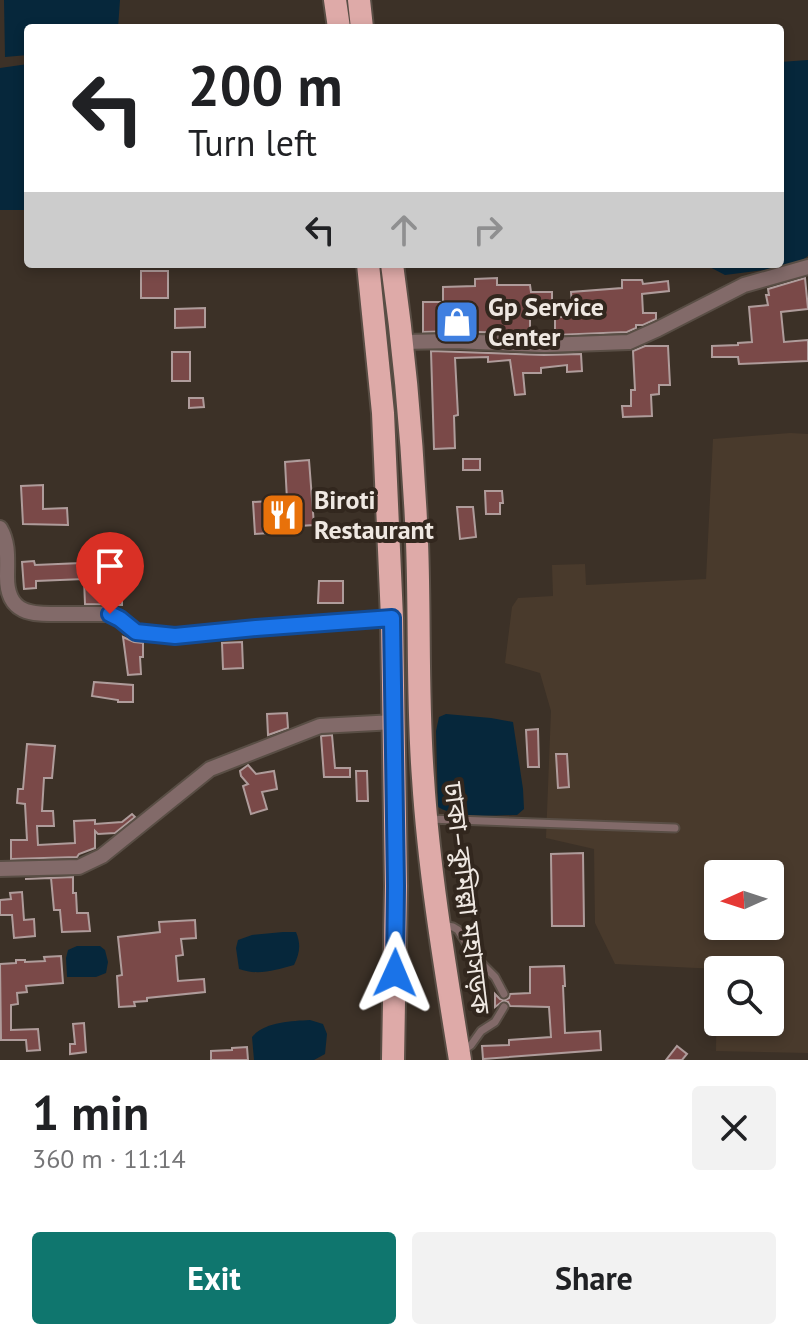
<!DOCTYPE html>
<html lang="en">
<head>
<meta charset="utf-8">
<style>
	:root { --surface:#fff; --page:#f2f2f2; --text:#202124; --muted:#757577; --accent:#0f766e }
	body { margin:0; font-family:"PT Sans","Noto Sans Bengali",sans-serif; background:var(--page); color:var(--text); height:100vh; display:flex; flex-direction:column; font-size:30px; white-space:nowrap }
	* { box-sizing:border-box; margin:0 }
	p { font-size:26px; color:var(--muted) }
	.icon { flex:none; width:44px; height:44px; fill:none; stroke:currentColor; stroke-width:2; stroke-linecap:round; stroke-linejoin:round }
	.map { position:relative; height:1060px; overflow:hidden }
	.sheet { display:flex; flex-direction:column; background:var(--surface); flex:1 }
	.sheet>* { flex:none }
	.guide { position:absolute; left:24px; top:24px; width:760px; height:244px; border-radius:8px; box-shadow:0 4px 12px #0003; background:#fff; color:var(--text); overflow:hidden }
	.needle { width:52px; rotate:267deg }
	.fabs { position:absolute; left:704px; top:860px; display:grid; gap:16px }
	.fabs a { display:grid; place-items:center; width:80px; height:80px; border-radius:8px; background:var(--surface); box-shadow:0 4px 12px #0003; font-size:40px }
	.pin { position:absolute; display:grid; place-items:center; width:68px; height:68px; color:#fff; margin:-82px -34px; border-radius:50% 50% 50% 0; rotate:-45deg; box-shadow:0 0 8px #0007 }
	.pin .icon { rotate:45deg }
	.me { position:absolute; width:88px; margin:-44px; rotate:1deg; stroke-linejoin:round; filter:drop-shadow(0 0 6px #0008) }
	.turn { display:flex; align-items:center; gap:28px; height:168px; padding:0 32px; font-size:36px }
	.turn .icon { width:104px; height:104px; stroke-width:2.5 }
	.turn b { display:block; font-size:56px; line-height:68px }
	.lanes { display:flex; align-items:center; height:76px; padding:0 32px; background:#0003; justify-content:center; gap:40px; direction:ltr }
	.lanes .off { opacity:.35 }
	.round { display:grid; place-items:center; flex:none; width:84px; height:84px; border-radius:8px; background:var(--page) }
	.overview { display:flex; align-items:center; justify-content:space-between; height:136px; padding:0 32px }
	h1 { font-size:48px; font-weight:800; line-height:60px }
	.action { display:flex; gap:16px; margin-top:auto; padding:16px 32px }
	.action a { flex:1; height:92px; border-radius:8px; background:var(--accent); color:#fff; font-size:32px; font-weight:800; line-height:92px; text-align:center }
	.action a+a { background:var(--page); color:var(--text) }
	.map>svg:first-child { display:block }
	.built { fill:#493a2c; fill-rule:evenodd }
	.water { fill:#06273b }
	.building { fill:#7a4948; stroke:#af9c9b; stroke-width:2 }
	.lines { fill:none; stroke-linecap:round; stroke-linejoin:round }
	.service-casing { stroke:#594e45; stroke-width:11 }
	.minor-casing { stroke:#594e45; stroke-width:18 }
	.trunk-casing { stroke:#594e45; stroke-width:26 }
	.service { stroke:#826a69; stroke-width:7 }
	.minor { stroke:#826a69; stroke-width:14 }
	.trunk { stroke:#deaaa8; stroke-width:22 }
	.route-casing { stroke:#114b97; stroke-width:20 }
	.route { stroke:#1a73e8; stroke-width:14 }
	.labels { text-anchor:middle; stroke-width:8; stroke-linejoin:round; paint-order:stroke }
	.poi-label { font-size:26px; font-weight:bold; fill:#efe8e2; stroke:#32271e; text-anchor:start }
	.street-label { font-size:26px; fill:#efe8e2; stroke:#32271e }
</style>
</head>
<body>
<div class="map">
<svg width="808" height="1060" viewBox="0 0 808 1060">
	<rect width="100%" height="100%" fill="#3c3127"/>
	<!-- built -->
	<path class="built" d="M790 433 808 434V1053L716 1051 717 969 615 964 595 923 594 849 546 838 551 711 540 673 505 663 512 607 518 598 553 596 552 565 585 564 586 585 706 579 713 439ZM718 874H770V926H718ZM718 970H770V1022H718Z"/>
	<!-- water -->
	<g class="water">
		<polygon points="4,0 120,0 118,28 28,28 28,55 5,57"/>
		<polygon points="808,60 808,256 794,266 725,275 704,264 780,264 780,62"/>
		<polygon points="28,64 28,210 0,210 0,68"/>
		<path d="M446 714 491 718 513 722 523 789 524 809 517 815C493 815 460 820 438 807L436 731 439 717Z"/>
		<path d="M283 932H296C301 944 300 953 294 965 276 970 258 976 239 969L236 948 238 940 252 935Z"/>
		<polygon points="77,946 100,946 105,950 108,962 106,973 96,977 67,977 66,958 68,950"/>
		<path d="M310 1020 323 1024 327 1034 325 1054 314 1060H254L252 1037C264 1022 291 1021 310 1020Z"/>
	</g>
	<!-- building -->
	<g class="building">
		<rect x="141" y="271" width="27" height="27"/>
		<polygon points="497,278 497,285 530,285 531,292 552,292 552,314 530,315 530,334 455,331 423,332 423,302 443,302 443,287 475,286 475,279"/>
		<polygon points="805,278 808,309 781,312 784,342 808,340 808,361 739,364 738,357 712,357 712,346 738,345 738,343 752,342 749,307 768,305 766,295 769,295 768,289"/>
		<polygon points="622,280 642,280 643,284 668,281 669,291 642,294 643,313 656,313 656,319 643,325 636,325 636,328 627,332 555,335 555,317 573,317 571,292 622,288"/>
		<polygon points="205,308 205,327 175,328 175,309"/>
		<polygon points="645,346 668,346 670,385 659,385 659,394 651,395 652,416 623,417 622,406 631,406 631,390 635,390 633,351"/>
		<polygon points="431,351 544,355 581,354 582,371 567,372 567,365 541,368 541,373 523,373 525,394 515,395 510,360 488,362 488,357 455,358 458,415 454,416 455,448 434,449"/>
		<rect x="172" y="352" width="18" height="29"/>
		<polygon points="189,398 203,398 204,407 189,408"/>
		<rect x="463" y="459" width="17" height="11"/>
		<polygon points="309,460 314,525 269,528 270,533 255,534 253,502 287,500 285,462"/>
		<polygon points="43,485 43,509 67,508 68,525 23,524 21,486"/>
		<polygon points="485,491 502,491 503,503 500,503 500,514 486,514"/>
		<polygon points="457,507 473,507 476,537 460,539"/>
		<polygon points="93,553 94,561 125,560 126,572 122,573 122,605 85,604 84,579 36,581 36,588 24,589 22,562 34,561 35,565 81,563 80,554"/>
		<polygon points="319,581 343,581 343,603 318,603"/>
		<polygon points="123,637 134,642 143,643 143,657 140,657 141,674 128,675"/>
		<polygon points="242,642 243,668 223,669 222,643"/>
		<polygon points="94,682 133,685 133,702 118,702 118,700 92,696"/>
		<polygon points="287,713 288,728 268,735 267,714"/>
		<polygon points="538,729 539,767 528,767 526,730"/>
		<polygon points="332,735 335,768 350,768 350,777 324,777 321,736"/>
		<polygon points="27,744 55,746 52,778 44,778 42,811 53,811 54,826 37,826 38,845 75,843 74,821 95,820 95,824 122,822 132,814 135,817 115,833 98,834 95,831 95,848 79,854 77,857 11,859 11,840 27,840 25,804 17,803 18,789 23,789"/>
		<polygon points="556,754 567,754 569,787 558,788"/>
		<polygon points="248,765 256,774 274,771 277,789 262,792 267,809 251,814 243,786 248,784 241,776 240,771"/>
		<polygon points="356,771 367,771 368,801 357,801"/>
		<polygon points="583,853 584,926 552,926 551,854"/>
		<polygon points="73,877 73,893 76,893 77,913 88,913 90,931 62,932 60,910 54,910 51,878 25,879"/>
		<polygon points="22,892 24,920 34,919 35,936 14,938 12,915 0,915 0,900 11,899 10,893"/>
		<polygon points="195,920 196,938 181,939 183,955 176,956 178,981 204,979 205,992 147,998 147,1001 134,1002 135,1006 119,1007 117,976 122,975 118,937 160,932 159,922"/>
		<polygon points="61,956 63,983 26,986 27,992 17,993 18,1004 11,1005 11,1030 38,1029 40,1050 27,1051 26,1040 1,1040 0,964 16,963 16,960 25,960 25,962 45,961 44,957"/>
		<polygon points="564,966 565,986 563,986 565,1033 600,1031 601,1050 483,1059 482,1046 509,1045 509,1040 551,1037 549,1007 510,1006 508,1002 503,1001 495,1007 495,994 500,999 505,1000 509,998 510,994 530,993 530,967"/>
		<polygon points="84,1023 86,1052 70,1054 70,1044 75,1044 73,1024"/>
		<polygon points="677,1046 687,1054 682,1060 666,1060"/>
		<polygon points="247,1047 248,1060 211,1060 211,1051 232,1050 232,1048"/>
	</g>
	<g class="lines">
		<!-- service casing -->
		<g class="service-casing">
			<g id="service">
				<polyline points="429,819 675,828"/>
				<polyline points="442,925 453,927 458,930 476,958 495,977 504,994"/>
				<polyline points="462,1051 471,1045 481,1031 495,1022 504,1007"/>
			</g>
		</g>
		<!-- minor casing -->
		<g class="minor-casing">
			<g id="minor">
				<polyline points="401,342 455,341 544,345 629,342 658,329 744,285 808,267"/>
				<path d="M0 528C9 543 7 560 7 577 7 617 35 614 66 614 80 614 95 614 110 614L120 619 136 632 175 636 256 628 392 618"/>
				<polyline points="0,869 79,867 102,856 210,769 320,726 395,722"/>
			</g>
		</g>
		<!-- trunk casing -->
		<g class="trunk-casing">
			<g id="trunk">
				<polyline points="335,0 339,28"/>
				<polyline points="359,0 362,28"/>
				<polyline points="368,264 383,413 392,618 396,886 393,1060"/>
				<path d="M392 264C405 356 413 449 417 542 420 620 417 699 423 778 429 872 445 967 460 1060"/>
			</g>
		</g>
		<!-- service -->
		<use href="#service" class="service"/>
		<!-- minor -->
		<use href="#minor" class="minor"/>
		<!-- trunk -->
		<use href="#trunk" class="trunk"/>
	</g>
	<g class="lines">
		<!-- route casing -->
		<g class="route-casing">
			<polyline id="route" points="110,614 120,619 136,632 175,636 256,628 392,618 396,886 395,973"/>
		</g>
		<!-- route -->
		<use href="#route" class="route"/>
	</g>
	<!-- icons -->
	<defs>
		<g id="shop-square" transform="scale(2.3)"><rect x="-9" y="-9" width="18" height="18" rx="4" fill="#3f7fe0" stroke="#32271e"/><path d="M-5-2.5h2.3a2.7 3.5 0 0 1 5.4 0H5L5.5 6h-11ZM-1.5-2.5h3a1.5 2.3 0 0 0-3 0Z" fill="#fff"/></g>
		<g id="restaurant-square" transform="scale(2.3)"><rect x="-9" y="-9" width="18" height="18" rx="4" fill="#e8710a" stroke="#32271e"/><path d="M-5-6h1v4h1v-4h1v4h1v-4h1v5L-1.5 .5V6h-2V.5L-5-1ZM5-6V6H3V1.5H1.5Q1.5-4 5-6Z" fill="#fff"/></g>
	</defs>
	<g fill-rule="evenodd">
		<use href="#shop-square" x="457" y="322"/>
		<use href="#restaurant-square" x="283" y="515"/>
	</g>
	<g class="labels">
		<!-- poi labels -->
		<g class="poi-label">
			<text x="488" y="316">Gp Service<tspan x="488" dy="30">Center</tspan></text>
			<text x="314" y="509">Biroti<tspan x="314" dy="30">Restaurant</tspan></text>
		</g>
		<!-- street labels -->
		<g class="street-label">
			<text transform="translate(467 898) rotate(83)" y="9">ঢাকা–কুমিল্লা মহাসড়ক</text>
		</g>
	</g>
</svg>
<div class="fabs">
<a><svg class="needle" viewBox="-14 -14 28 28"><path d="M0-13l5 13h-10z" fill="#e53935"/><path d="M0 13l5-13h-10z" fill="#757577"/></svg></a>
<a><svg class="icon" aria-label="search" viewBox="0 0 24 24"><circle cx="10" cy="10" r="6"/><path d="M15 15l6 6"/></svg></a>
</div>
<div class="pin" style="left:110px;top:614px;background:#d93025"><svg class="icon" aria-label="arrive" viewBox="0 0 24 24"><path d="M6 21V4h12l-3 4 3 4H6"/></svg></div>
<svg class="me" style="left:395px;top:973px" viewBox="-20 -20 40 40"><path d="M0-17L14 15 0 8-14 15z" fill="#1a73e8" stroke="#fff" stroke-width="4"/></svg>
<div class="guide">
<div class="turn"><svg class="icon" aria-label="left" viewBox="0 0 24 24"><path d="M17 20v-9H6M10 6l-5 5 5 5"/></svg><div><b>200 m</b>Turn left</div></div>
<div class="lanes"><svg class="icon" aria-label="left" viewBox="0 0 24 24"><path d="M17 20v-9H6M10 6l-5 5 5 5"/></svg><svg class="icon off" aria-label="ahead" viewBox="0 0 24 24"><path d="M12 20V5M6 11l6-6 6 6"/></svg><svg class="icon off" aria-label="right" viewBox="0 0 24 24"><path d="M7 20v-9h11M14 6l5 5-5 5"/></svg></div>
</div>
</div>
<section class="sheet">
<div class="overview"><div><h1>1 min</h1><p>360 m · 11:14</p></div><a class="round"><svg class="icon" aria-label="close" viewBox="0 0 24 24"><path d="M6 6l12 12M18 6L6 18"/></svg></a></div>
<div class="action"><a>Exit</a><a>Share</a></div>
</section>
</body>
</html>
